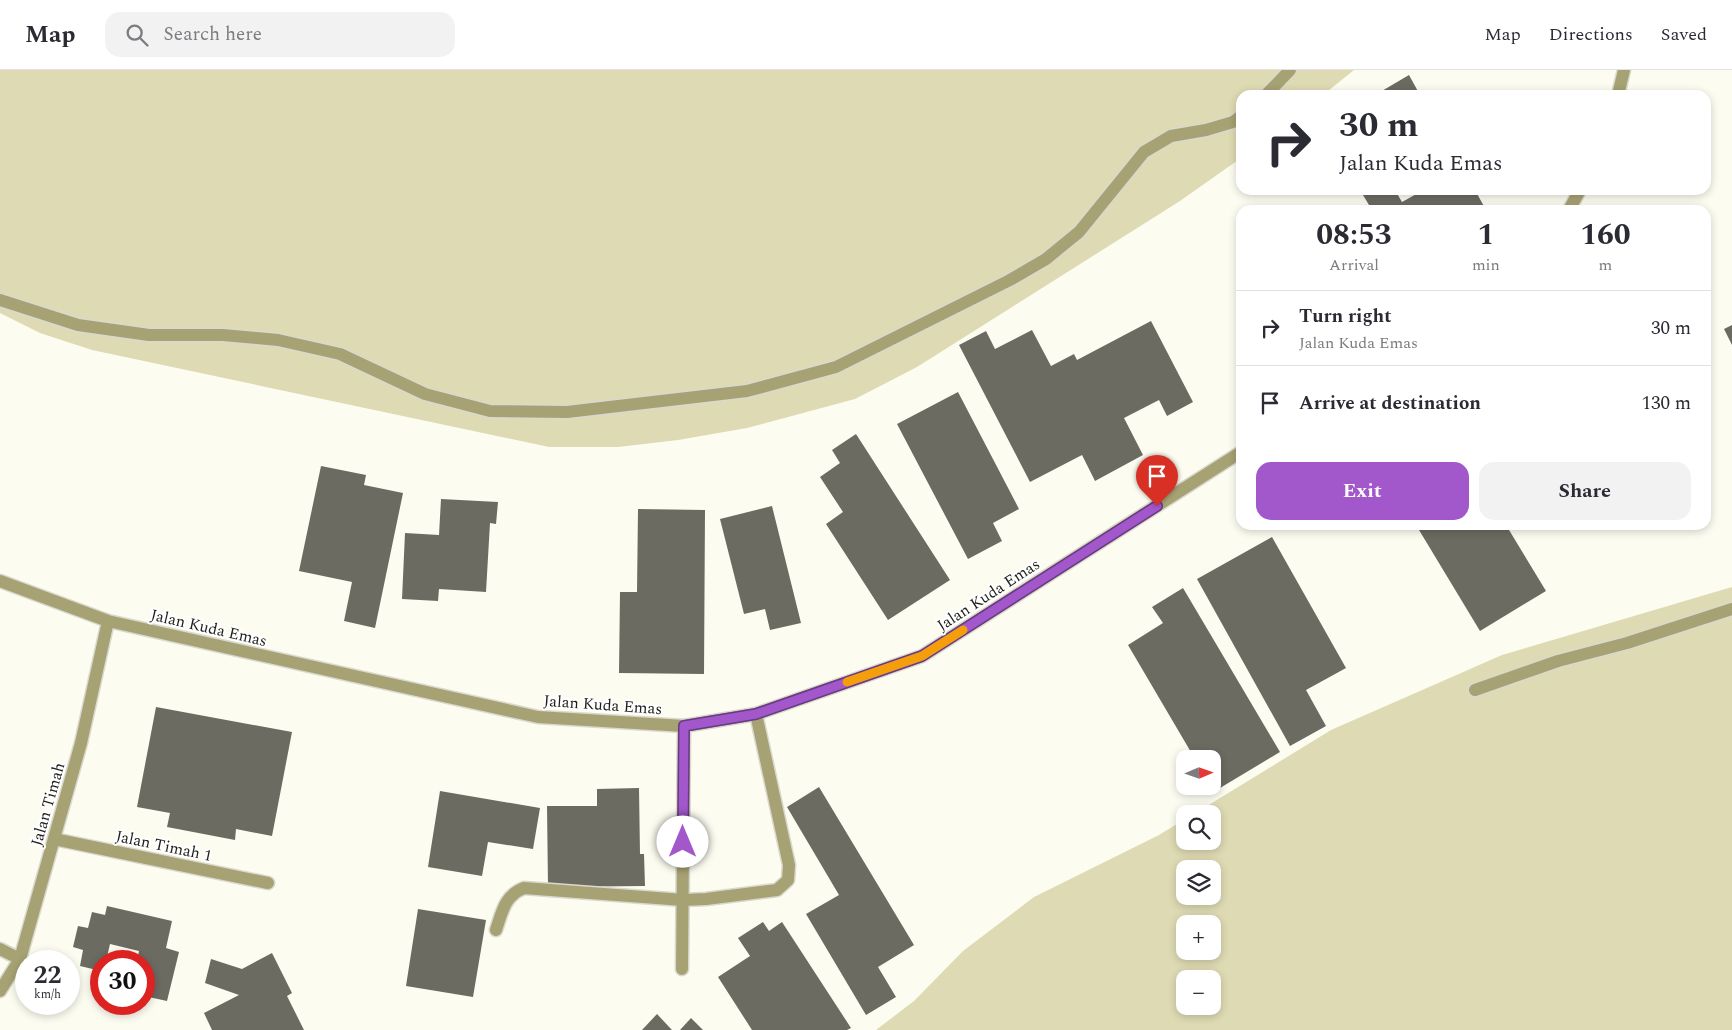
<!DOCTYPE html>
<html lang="en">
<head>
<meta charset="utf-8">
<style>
	:root { --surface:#fff; --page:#f2f2f3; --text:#2b2b33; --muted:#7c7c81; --line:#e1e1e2; --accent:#a257ca }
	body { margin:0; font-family:Spectral,serif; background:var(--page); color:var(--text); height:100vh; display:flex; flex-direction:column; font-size:19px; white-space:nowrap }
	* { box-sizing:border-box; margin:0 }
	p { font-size:16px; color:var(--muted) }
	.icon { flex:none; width:28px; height:28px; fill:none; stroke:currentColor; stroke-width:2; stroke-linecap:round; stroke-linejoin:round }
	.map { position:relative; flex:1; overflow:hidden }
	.panel { position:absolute; left:1236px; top:135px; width:475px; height:325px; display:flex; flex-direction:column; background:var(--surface); border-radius:15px; box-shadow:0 2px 8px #0003 }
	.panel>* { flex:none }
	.top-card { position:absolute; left:1236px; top:20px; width:475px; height:105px; border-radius:15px; box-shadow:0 2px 8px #0003; background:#fff; color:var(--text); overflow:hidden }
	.needle { width:32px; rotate:88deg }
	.buttons { position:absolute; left:1176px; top:680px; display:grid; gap:10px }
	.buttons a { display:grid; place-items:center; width:45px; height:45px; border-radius:10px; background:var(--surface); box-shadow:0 2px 8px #0003; font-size:25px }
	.speed { position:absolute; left:15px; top:880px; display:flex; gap:10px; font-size:25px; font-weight:700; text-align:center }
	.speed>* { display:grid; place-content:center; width:65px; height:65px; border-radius:50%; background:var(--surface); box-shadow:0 2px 8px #0003; line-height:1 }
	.speed small { font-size:12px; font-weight:400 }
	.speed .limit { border:8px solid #d22; background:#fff; color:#111 }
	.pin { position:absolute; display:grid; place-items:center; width:42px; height:42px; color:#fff; margin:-51px -21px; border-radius:50% 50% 50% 0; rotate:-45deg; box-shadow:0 0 5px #0007 }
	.pin .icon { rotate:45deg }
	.me { position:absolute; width:55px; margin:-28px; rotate:0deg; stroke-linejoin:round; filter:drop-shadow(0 0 4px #0008) }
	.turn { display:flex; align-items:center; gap:18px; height:105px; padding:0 20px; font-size:22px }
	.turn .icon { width:65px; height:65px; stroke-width:2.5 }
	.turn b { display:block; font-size:35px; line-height:42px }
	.eta { display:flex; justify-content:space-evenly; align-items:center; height:85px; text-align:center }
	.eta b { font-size:30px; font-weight:700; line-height:35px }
	.button { display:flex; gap:10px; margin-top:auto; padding:10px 20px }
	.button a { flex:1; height:58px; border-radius:15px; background:var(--accent); color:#fff; font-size:20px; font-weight:700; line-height:58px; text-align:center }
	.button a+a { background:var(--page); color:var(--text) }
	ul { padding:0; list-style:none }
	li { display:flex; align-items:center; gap:15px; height:75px; padding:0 20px; border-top:1px solid var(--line) }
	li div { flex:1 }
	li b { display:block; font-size:19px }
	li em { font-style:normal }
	header { display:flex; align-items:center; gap:30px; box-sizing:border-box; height:70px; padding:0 25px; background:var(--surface); border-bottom:1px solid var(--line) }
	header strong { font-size:24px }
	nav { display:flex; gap:28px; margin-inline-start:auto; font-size:18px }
	.search { width:350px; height:45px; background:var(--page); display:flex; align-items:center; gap:12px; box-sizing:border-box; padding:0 18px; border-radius:15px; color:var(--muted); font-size:19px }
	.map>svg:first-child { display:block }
	.green { fill:#dedab3; fill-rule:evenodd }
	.building { fill:#6c6b62 }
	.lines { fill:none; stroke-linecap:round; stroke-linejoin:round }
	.minor-casing { stroke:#d9d9cf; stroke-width:15 }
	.minor { stroke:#a7a273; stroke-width:12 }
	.route-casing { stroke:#693983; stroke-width:12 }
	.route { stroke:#a257ca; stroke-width:9 }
	.slow { stroke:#f59e0b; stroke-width:9 }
	.labels { text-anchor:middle; stroke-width:4; stroke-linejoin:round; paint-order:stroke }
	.street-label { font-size:16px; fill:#1f1f1b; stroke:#fff }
</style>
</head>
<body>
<header>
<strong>Map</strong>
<div class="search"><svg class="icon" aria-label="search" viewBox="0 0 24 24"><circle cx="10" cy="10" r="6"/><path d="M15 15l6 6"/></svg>Search here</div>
<nav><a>Map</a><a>Directions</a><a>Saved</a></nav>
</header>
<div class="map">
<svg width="1732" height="960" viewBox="0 0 1732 960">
	<rect width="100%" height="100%" fill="#fdfcf1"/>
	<!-- green -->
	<g class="green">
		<polygon points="0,0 1354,0 1323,25 1241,25 1241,88 1180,131 917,297 855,329 747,358 678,370 618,377 549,377 92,280 40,263 0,243"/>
		<path d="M1732 517V960H876L914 931 963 881 1034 827 1159 765 1185 749V771H1212V744H1194L1331 660 1502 585ZM1185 799H1212V826H1185ZM1185 854H1212V881H1185ZM1185 909H1212V936H1185Z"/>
	</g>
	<!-- building -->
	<g class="building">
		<polygon points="1409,5 1420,25 1375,25"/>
		<polygon points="1360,120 1395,120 1402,132 1420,122 1419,120 1475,120 1486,140 1372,140"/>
		<polygon points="1151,251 1193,332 1167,346 1159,330 1124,348 1143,385 1095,411 1082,385 1030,412 959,275 986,261 995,279 1032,260 1051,296 1074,284 1077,290"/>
		<polygon points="1732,255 1732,275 1724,259"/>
		<polygon points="958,322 1019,439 993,453 1002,471 968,489 897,354"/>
		<polygon points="856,364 950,510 888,550 826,454 843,442 820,407 840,393 832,380"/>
		<polygon points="321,396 366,405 364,415 403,423 375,558 344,551 352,512 299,501"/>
		<polygon points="441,429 498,432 496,454 490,453 486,522 439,519 438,531 402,529 405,463 439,465"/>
		<polygon points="772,436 801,553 770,560 765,539 744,544 720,449"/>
		<polygon points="638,439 705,440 704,604 619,603 620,522 637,522"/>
		<polygon points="1416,455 1506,455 1546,521 1480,561"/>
		<polygon points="1272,467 1346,598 1306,620 1326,656 1290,676 1197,509"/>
		<polygon points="1183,518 1280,682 1215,721 1211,716 1212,689 1195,689 1128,575 1163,553 1152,537"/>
		<polygon points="156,637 292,662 272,766 236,759 235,770 167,757 170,743 137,737"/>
		<polygon points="819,717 914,875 878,897 896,927 866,945 806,844 839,825 787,737"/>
		<polygon points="639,718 640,784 644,784 645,816 548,817 547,736 597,736 597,719"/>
		<polygon points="440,721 540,738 533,779 488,772 482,806 428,797"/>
		<polygon points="107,836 172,851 166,878 179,882 167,931 144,926 144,891 137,891 139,881 110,874 106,891 101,891 101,901 80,896 83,880 73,877 78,856 88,858 92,842 105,845"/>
		<polygon points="418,839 486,850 473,927 406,916"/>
		<polygon points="763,852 769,861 782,852 851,958 847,960 752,960 718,907 750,886 738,868"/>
		<polygon points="272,883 292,923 287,926 304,960 212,960 204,943 239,925 205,913 211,889 242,899"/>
		<polygon points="657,944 672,960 642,960"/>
		<polygon points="691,948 703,960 680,960"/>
	</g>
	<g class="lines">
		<!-- minor casing -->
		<g class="minor-casing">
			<g id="minor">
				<polyline points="1266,25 1290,0"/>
				<polyline points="1618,25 1624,0"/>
				<polyline points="1569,140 1580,120"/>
				<polyline points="0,230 78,255 149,265 223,265 278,270 340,284 425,324 490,341 567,342 747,321 836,297 1010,210 1046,189 1079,162 1144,82 1171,66 1206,60 1233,52 1241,46"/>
				<polyline points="0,511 108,551 538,647 684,656 756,644 922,586 1241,382"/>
				<polyline points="1475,620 1558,591 1627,573 1732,539"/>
				<polyline points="54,769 268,813"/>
				<path d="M496 860C502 842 505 825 524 818L683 830 706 829 777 820 788 810 789 795 756 644"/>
				<polyline points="0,879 20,889"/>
				<polyline points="682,899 684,656"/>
				<polyline points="0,921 20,889 81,673 108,551"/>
			</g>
		</g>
		<!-- minor -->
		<use href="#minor" class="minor"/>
	</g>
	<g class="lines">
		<!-- route casing -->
		<g class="route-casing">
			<polyline id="route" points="683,772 684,656 756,644 922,586 1157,436"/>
		</g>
		<!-- route -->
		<use href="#route" class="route"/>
		<!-- slow -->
		<polyline class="slow" points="847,612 922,586 963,560"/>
	</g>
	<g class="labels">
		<!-- street labels -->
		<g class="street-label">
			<text transform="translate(988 524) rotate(-33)" y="6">Jalan Kuda Emas</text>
			<text transform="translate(209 557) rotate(13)" y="6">Jalan Kuda Emas</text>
			<text transform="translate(603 634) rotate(4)" y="6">Jalan Kuda Emas</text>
			<text transform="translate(47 734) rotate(-74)" y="6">Jalan Timah</text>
			<text transform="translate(164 775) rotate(12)" y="6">Jalan Timah 1</text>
		</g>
	</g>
</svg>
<div class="buttons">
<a><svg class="needle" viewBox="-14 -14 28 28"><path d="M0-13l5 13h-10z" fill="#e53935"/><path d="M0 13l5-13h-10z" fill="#7c7c81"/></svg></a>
<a><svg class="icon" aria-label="search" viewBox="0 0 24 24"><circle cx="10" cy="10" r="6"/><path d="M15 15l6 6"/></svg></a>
<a><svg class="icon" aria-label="layers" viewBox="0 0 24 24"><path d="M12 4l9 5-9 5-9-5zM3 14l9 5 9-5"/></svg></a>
<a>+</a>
<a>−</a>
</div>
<div class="speed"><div>22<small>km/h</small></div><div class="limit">30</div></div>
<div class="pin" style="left:1157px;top:436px;background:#d93025"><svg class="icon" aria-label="arrive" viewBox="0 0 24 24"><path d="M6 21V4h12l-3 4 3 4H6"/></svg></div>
<svg class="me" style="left:683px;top:772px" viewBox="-20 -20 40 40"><circle r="19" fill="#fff"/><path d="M0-13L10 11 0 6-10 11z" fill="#a257ca"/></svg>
<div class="top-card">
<div class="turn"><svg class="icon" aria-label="right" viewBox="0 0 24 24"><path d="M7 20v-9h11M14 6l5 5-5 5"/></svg><div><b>30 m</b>Jalan Kuda Emas</div></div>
</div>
<section class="panel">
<div class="eta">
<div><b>08:53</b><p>Arrival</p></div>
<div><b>1</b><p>min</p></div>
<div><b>160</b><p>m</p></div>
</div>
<ul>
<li><svg class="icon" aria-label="right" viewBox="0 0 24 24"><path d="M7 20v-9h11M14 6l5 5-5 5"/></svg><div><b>Turn right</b><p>Jalan Kuda Emas</p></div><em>30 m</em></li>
<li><svg class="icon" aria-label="arrive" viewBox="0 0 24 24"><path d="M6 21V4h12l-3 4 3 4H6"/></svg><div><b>Arrive at destination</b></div><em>130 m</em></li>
</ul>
<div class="button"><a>Exit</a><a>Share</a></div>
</section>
</div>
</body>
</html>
